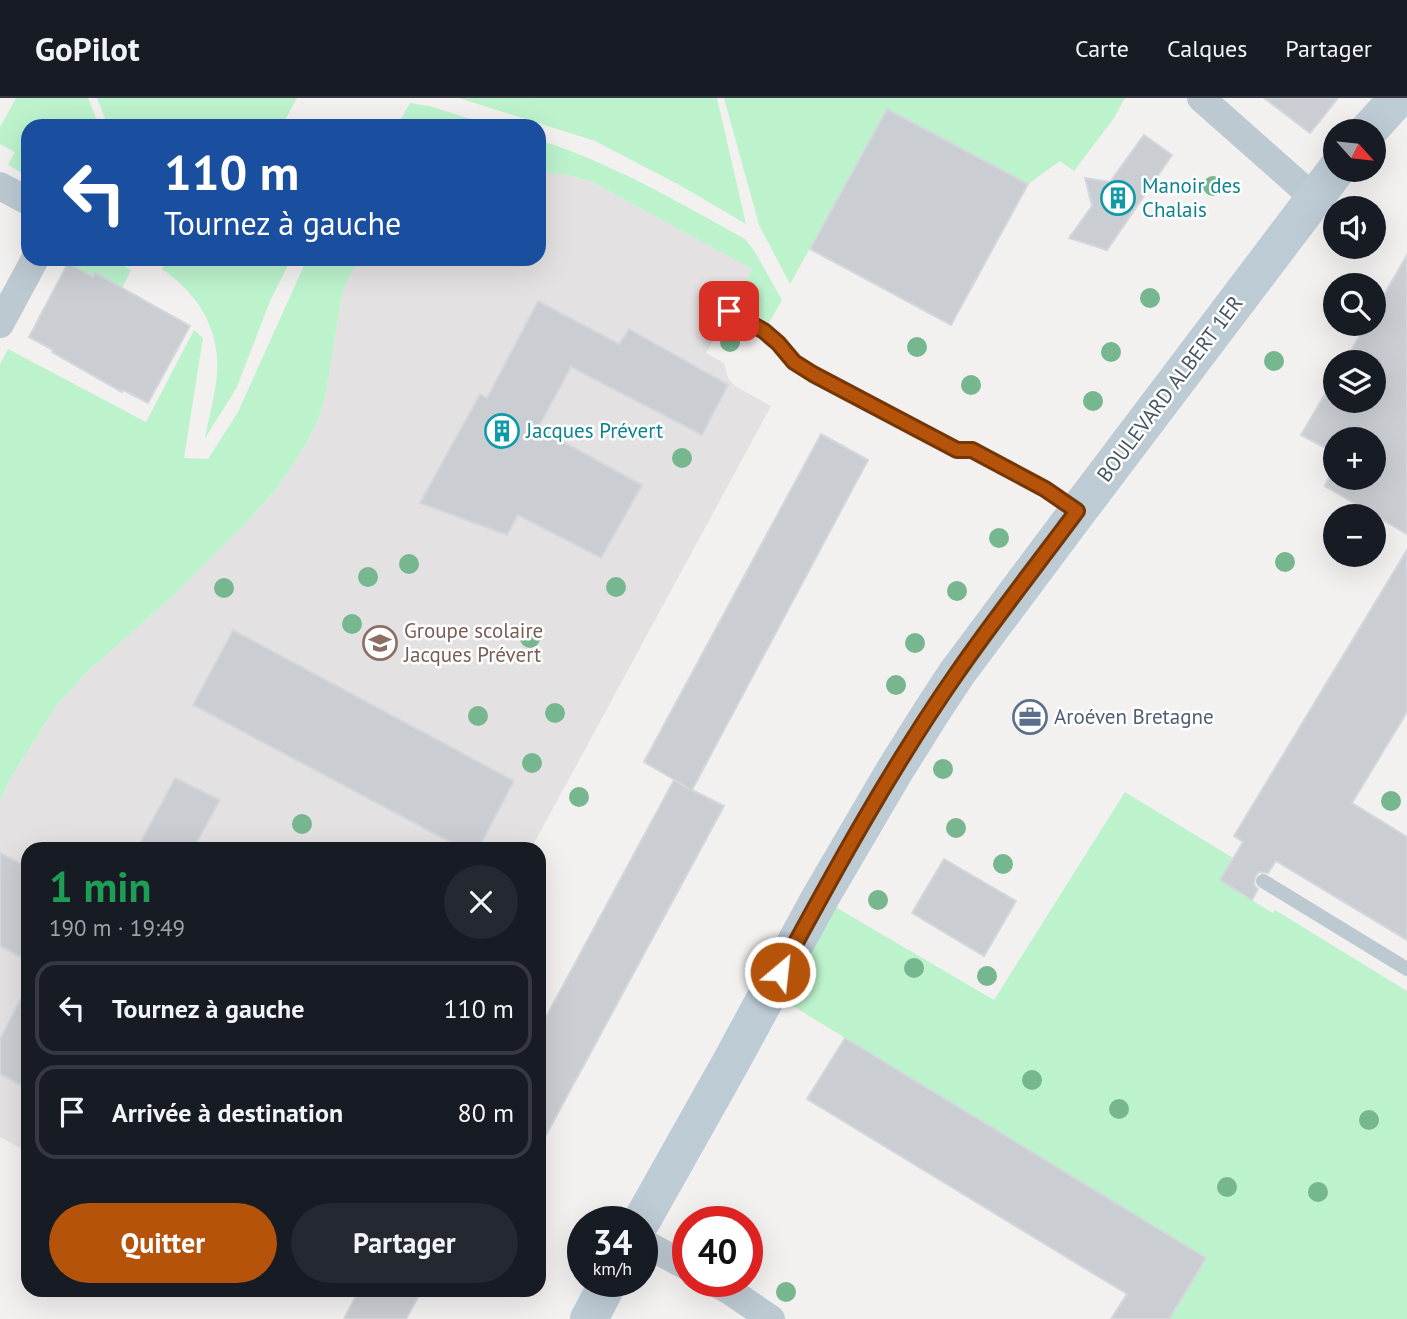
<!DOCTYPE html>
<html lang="fr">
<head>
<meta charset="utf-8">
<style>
	:root { --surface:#171b24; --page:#242831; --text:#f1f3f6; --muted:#9ea1a6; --line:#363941; --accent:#b45309 }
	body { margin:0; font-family:"PT Sans",sans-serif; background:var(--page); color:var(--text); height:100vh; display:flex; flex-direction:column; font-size:26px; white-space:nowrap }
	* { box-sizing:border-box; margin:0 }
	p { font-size:23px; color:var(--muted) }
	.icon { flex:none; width:38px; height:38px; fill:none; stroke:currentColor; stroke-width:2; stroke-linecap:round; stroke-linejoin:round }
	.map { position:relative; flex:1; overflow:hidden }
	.drawer { position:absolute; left:21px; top:744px; width:525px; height:455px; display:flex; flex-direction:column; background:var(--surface); border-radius:21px; box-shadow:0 7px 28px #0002 }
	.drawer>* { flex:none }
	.hud { position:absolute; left:21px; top:21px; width:525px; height:147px; border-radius:21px; box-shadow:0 7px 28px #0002; background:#1a4fa0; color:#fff; overflow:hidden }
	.needle { width:46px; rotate:117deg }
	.tools { position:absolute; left:1323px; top:21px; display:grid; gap:14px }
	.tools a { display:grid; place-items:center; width:63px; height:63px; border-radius:50%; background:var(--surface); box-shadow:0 7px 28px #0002; font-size:35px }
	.speed { position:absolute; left:567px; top:1108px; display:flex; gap:14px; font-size:35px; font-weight:700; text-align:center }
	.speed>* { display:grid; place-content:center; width:91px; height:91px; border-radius:50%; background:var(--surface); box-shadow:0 7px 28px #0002; line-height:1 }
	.speed small { font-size:18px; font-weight:400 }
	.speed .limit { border:10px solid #d22; background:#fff; color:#111 }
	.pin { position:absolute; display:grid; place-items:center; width:60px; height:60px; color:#fff; margin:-30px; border-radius:14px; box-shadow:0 4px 10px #0006 }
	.me { position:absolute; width:77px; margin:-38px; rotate:28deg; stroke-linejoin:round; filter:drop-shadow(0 0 5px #0008) }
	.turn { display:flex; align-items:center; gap:24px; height:147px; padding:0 28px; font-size:32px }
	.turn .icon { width:91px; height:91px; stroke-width:2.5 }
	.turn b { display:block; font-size:49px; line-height:60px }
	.round { display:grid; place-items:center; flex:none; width:74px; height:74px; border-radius:37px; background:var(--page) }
	.headline { display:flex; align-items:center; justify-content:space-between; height:119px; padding:0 28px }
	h1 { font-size:42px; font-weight:700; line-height:52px; color:#1e9e55 }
	.cta { display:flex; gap:14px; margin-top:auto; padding:14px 28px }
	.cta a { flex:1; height:80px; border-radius:42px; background:var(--accent); color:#fff; font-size:28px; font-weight:700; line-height:80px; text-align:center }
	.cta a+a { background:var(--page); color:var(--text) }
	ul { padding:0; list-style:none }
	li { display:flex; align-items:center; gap:21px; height:94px; margin:0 14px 10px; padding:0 14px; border:4px solid var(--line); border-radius:21px }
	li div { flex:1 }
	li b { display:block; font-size:26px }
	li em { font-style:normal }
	header { display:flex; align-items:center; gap:42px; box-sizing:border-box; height:98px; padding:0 35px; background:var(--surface); border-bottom:2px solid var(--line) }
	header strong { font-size:33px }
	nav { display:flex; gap:38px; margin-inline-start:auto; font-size:24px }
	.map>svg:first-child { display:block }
	.education { fill:#e4e1e2 }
	.green { fill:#bcf3cd }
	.building { fill:#caced3; stroke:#d4d7dc; stroke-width:2 }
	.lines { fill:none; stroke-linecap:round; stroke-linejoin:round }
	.lane { stroke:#bdc9d1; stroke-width:14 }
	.street { stroke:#bdc9d1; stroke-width:28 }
	.secondary { stroke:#bdcbd5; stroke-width:38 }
	.tree { fill:#76b790 }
	.route-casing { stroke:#753606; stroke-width:18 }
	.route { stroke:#b45309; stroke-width:12 }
	.labels { text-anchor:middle; stroke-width:5; stroke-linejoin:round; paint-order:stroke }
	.culture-label { font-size:21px; fill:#0d838f; stroke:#fff; text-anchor:start }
	.street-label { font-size:21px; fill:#475660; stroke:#fff }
	.education-label { font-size:21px; fill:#785e54; stroke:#fff; text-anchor:start }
	.service-label { font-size:21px; fill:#4e5e75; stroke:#fff; text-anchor:start }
</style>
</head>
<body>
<header>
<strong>GoPilot</strong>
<nav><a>Carte</a><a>Calques</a><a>Partager</a></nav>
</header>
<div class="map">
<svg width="1407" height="1221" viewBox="0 0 1407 1221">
	<rect width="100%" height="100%" fill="#f3f0f0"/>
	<!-- education -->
	<polygon class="education" points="542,73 568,77 592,84 752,171 706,255 724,265 728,280 735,288 771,308 531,751 28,751 28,1054 0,1039 0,703 9,683 54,611 88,573 174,497 245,426 274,394 307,344 318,322 326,295 342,197 349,178 360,161 539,161 539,74"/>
	<!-- green -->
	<g class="green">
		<polygon points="16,0 88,0 99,28 28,28 28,78 8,67 15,54 0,46 0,29"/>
		<polygon points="97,0 297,0 285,22 291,28 108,28"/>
		<polygon points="459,0 717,0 746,126 683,89 595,43"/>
		<polygon points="724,0 1125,0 1114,20 1074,73 1060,63 1028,86 887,12 790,186 759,127"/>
		<polygon points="410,5 429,8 494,28 397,28"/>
		<path d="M539 42C612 65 678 104 745 141L755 154 782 202 769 225 734 204 752 171 592 84 568 77 539 74Z"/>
		<polygon points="70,161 112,161 131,172 122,190 95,175 93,179 68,165"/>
		<path d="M168 161H291L271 201 236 291 205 340C209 319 215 297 217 276 220 230 198 196 162 171Z"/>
		<polygon points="307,161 360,161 349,178 342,197 326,295 318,322 307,344 293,366 274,394 245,426 174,497 88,573 54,611 9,683 0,703 0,266 8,251 146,324 194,232 203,240 184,360 208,361 238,314"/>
		<polygon points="1125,694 1233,760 1220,783 1273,815 1275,812 1407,893 1407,1221 1163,1221 1205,1160 770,894 820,800 994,902"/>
	</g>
	<!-- building -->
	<g class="building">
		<polygon points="1264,0 1338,0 1310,35"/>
		<polygon points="887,11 1028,86 951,227 810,151"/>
		<polygon points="1144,37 1172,57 1107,152 1069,140 1092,108 1085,80 1110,84"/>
		<polygon points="1407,157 1407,436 1325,388 1335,366 1335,380 1374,380 1374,341 1335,341 1335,355 1301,337 1335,279 1335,303 1374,303 1374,264 1344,264 1367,226 1374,226 1374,214"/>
		<polygon points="68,165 93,179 95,175 190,228 148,305 123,292 122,294 52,254 53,252 29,239"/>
		<polygon points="538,203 619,246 629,231 728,287 702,337 571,269 538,330 642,387 601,460 518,417 507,437 420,405 480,296 487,300"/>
		<polygon points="821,336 868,362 692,692 724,708 539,1050 539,932 674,682 690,691 644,664"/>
		<polygon points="1407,452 1407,614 1352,705 1407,739 1407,842 1276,763 1268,775 1259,774 1255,779 1254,787 1258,791 1252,802 1220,782 1243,744 1234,738"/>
		<polygon points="233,532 514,683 478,751 463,751 193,607"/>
		<polygon points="175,680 220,702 193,751 137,751"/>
		<polygon points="0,755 28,769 28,863 0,848"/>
		<polygon points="944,761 1016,803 984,858 912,815"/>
		<polygon points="28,887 28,991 0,976 0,941"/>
		<polygon points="845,940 1206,1160 1169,1221 1111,1221 1127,1196 807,1001"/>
		<polygon points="359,1192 422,1192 406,1221 344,1221"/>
	</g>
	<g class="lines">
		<!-- lane -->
		<g class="lane">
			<polyline points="729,213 764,233 778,245 795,264 813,276 957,352 972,352 1045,391 1076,412"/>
			<polyline points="1263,783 1407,871"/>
		</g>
		<!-- street -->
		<g class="street">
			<polyline points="1201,0 1315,101"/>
			<polyline points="0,88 28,103"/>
			<polyline points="0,226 35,161"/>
			<polyline points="642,1144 688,1169"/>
			<polyline points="712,1183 730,1193 771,1221"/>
		</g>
		<!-- secondary -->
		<g class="secondary">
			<polyline points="1368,33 1398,0"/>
			<polyline points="641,1124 731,964 820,800 895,672 932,613 957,575 1078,413 1336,72"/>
			<polyline points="589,1221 609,1183"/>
		</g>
	</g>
	<!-- trees -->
	<g class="tree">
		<circle cx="1213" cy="88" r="10"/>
		<circle cx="1150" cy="200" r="10"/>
		<circle cx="730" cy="244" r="10"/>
		<circle cx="917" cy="249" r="10"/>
		<circle cx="1111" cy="254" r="10"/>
		<circle cx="1274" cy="263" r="10"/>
		<circle cx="971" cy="287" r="10"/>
		<circle cx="1093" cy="303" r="10"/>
		<circle cx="682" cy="360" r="10"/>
		<circle cx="999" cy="440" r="10"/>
		<circle cx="1285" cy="464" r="10"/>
		<circle cx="409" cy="466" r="10"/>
		<circle cx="368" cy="479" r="10"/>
		<circle cx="616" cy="489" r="10"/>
		<circle cx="224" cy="490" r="10"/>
		<circle cx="957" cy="493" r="10"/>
		<circle cx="352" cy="526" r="10"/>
		<circle cx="530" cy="540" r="10"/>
		<circle cx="915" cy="545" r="10"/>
		<circle cx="896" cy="587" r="10"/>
		<circle cx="555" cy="615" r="10"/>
		<circle cx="478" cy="618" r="10"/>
		<circle cx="532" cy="665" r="10"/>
		<circle cx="943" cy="671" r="10"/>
		<circle cx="579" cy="699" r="10"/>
		<circle cx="1391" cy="703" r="10"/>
		<circle cx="302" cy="726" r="10"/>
		<circle cx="956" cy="730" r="10"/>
		<circle cx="1003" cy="766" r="10"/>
		<circle cx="878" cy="802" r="10"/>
		<circle cx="914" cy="870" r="10"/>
		<circle cx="987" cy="878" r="10"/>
		<circle cx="1032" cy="982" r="10"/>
		<circle cx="1119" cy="1011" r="10"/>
		<circle cx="1369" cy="1022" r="10"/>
		<circle cx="1227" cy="1089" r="10"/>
		<circle cx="1318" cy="1094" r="10"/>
		<circle cx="786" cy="1194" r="10"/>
	</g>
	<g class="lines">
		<!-- route casing -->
		<g class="route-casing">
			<path id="route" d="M729 213 764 233 778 245 794 264 813 276 957 352H972L1045 391 1077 413C1037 467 995 520 957 575 891 670 835 772 780 874"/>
		</g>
		<!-- route -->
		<use href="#route" class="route"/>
	</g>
	<!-- icons -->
	<defs>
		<g id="building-ring" transform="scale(1.75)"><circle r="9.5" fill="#fff" stroke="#0f9aa8" stroke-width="1.5"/><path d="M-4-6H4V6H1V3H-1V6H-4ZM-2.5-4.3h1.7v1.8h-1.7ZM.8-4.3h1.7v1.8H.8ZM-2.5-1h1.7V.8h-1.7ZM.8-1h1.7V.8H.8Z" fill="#0f9aa8"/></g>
		<g id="school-ring" transform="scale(1.75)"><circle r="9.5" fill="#fff" stroke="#8d6e63" stroke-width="1.5"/><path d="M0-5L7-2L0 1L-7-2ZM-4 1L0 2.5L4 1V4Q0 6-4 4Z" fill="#8d6e63"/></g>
		<g id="office-ring" transform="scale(1.75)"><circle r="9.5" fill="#fff" stroke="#5c6f8a" stroke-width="1.5"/><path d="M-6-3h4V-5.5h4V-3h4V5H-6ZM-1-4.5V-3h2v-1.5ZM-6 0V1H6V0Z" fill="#5c6f8a"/></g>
	</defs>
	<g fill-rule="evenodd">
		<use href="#building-ring" x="1118" y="100"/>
		<use href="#building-ring" x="502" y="333"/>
		<use href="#school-ring" x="380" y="545"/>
		<use href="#office-ring" x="1030" y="619"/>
	</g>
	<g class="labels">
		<!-- culture labels -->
		<g class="culture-label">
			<text x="1142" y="95">Manoir des<tspan x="1142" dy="24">Chalais</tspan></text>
			<text x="526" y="340">Jacques Prévert</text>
		</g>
		<!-- street labels -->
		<g class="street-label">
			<text transform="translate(1170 291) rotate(-53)" y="7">BOULEVARD ALBERT 1ER</text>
		</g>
		<!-- education labels -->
		<g class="education-label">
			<text x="404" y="540">Groupe scolaire<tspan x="404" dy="24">Jacques Prévert</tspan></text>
		</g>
		<!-- service labels -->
		<g class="service-label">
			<text x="1054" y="626">Aroéven Bretagne</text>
		</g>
	</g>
</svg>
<div class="tools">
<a><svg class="needle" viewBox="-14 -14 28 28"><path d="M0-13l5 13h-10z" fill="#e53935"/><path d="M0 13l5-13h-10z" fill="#9ea1a6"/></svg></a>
<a><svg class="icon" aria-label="sound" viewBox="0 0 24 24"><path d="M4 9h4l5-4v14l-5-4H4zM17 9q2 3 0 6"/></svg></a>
<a><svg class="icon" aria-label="search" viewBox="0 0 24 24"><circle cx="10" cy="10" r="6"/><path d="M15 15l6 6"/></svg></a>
<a><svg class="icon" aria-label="layers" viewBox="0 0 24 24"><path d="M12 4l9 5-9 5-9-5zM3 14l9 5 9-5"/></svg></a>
<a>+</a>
<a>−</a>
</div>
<div class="speed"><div>34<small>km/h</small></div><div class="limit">40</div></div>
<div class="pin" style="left:729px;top:213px;background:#d93025"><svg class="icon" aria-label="arrive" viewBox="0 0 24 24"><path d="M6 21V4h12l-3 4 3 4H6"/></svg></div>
<svg class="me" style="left:780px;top:874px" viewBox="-20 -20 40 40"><circle r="17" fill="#b45309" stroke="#fff" stroke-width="3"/><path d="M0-11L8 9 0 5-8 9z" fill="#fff"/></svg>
<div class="hud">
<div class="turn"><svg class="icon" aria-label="left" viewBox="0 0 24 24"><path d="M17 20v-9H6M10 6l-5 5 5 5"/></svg><div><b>110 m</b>Tournez à gauche</div></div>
</div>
<section class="drawer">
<div class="headline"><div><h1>1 min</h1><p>190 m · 19:49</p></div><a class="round"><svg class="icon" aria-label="close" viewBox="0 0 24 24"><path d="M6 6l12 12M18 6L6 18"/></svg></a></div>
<ul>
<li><svg class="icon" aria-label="left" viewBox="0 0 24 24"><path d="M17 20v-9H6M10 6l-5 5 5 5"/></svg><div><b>Tournez à gauche</b></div><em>110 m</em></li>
<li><svg class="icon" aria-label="arrive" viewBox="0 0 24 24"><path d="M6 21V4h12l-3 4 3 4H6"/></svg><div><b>Arrivée à destination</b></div><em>80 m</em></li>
</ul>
<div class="cta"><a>Quitter</a><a>Partager</a></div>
</section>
</div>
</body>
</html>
